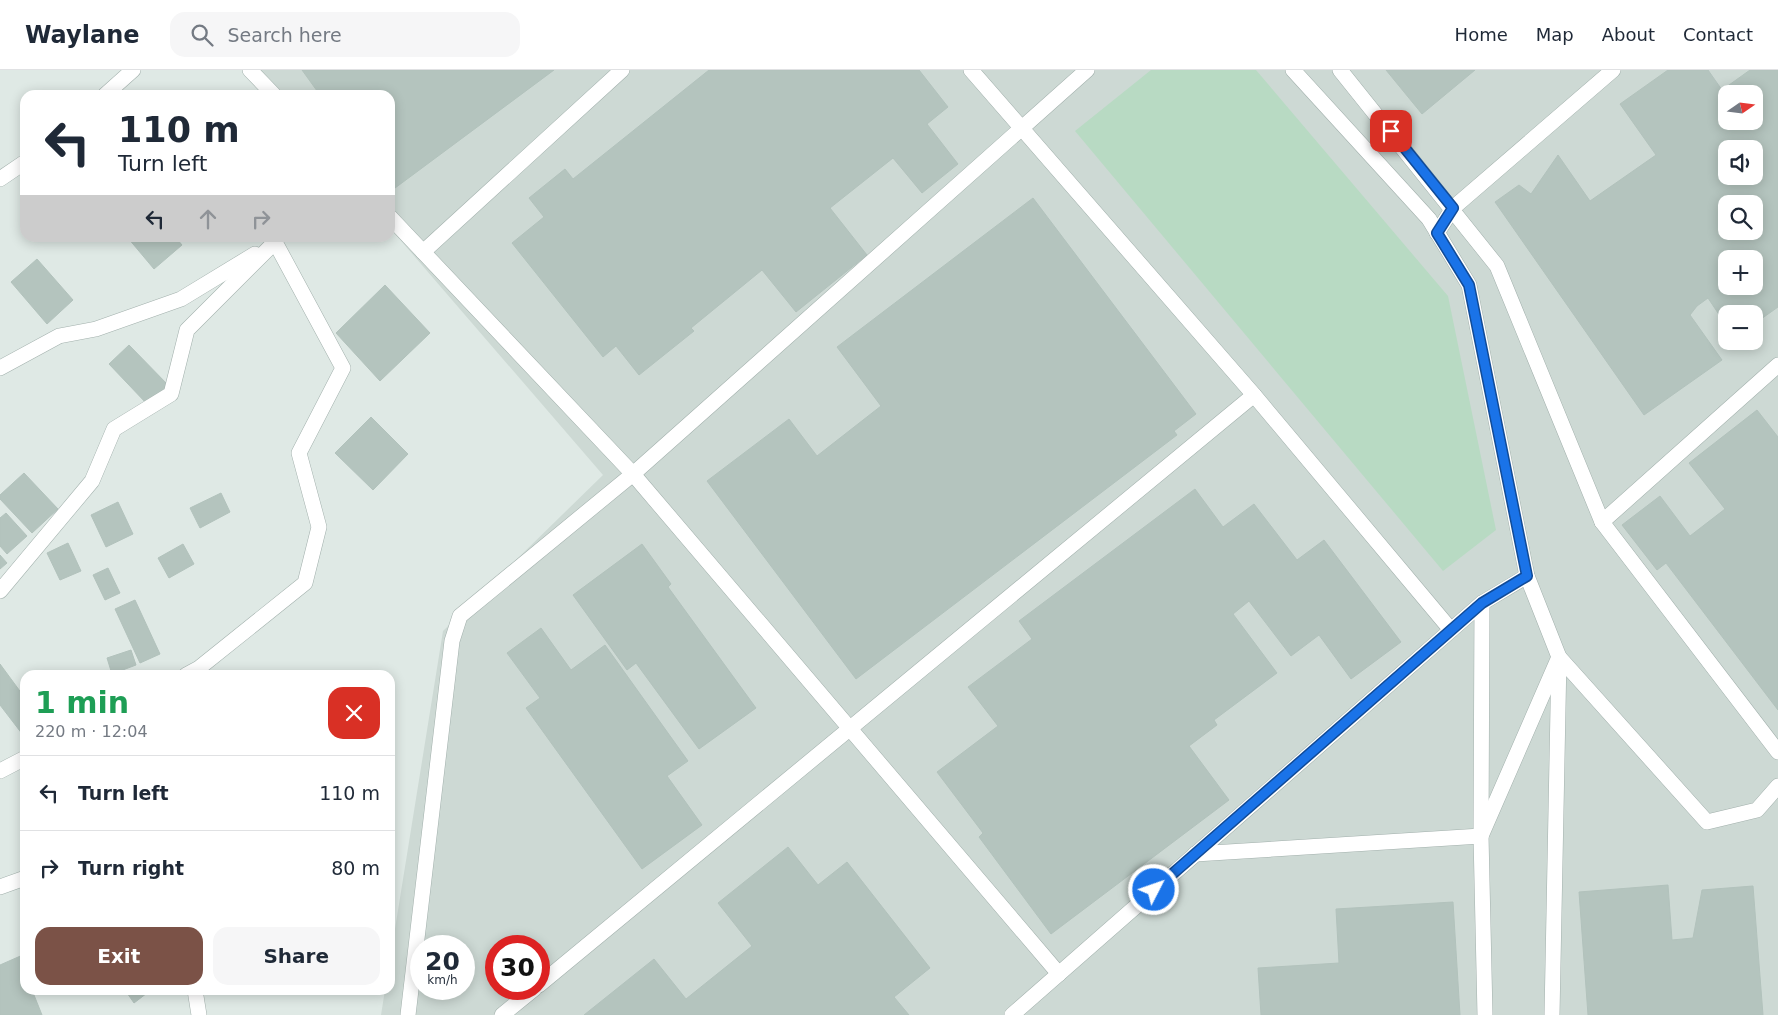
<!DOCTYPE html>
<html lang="en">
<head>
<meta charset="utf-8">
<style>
	:root { --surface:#fff; --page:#f6f6f7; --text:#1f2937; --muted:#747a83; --line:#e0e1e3; --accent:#7b5247 }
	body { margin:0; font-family:"DejaVu Sans",sans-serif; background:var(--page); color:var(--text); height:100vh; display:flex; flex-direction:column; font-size:19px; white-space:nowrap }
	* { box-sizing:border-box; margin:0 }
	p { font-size:16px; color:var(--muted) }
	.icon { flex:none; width:28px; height:28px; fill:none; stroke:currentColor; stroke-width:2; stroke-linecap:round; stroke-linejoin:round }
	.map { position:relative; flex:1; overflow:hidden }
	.details { position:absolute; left:20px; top:600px; width:375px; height:325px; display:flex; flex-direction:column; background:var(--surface); border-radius:15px; box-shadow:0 2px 12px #0003 }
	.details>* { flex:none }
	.guide { position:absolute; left:20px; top:20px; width:375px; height:152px; border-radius:15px; box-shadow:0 2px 12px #0003; background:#fff; color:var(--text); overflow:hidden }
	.needle { width:32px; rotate:76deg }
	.controls { position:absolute; left:1718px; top:15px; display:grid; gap:10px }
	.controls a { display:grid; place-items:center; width:45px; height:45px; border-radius:10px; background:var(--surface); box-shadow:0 2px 12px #0003; font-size:25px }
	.speed { position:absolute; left:410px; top:865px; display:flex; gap:10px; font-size:25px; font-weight:700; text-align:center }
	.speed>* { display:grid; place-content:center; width:65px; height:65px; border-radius:50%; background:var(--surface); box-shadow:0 2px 12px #0003; line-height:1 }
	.speed small { font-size:12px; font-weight:400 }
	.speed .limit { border:8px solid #d22; background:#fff; color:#111 }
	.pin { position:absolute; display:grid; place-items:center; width:42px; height:42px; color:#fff; margin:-21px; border-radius:10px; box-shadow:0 2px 8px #0006 }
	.me { position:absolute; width:55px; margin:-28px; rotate:49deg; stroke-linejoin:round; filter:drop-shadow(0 0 4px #0008) }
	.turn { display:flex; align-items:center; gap:18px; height:105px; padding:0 15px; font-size:22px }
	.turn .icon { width:65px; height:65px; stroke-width:2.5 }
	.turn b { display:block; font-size:35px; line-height:42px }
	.lanes { display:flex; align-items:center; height:48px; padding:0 15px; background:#0003; justify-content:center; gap:25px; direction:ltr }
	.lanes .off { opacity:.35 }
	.round { display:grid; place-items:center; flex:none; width:52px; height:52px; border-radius:15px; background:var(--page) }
	.head { display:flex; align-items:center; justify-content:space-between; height:85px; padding:0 15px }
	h1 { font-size:30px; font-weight:700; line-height:38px; color:#1e9e55 }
	.primary-button { display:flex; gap:10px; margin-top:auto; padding:10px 15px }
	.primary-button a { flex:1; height:58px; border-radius:15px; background:var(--accent); color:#fff; font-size:20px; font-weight:700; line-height:58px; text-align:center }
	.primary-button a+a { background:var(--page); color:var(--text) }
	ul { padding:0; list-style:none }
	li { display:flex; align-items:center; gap:15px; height:75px; padding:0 15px; border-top:1px solid var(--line) }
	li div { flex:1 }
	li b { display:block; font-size:19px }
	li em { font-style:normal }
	header { display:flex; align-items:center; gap:30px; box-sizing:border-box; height:70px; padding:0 25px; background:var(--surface); border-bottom:1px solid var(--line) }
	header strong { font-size:24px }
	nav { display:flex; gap:28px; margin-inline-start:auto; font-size:18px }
	.search { width:350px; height:45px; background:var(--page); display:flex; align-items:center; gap:12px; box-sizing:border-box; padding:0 18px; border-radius:15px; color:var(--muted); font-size:19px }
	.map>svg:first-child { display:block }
	.built { fill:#cdd9d4; fill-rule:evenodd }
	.green { fill:#b8dac3 }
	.building { fill:#b4c4be; stroke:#b2c2bc; fill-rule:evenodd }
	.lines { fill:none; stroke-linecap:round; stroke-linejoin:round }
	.minor-casing { stroke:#a2b0ac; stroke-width:16 }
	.minor { stroke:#fff; stroke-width:15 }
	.route-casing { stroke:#114b97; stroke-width:12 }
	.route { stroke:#1a73e8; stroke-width:9 }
</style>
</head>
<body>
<header>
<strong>Waylane</strong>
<div class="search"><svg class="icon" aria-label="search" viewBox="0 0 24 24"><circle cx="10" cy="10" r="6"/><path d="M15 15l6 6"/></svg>Search here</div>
<nav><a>Home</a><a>Map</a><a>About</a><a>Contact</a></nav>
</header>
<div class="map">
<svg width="1778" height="945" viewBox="0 0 1778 945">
	<rect width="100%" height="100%" fill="#dfe9e5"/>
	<!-- built -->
	<path class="built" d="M255 0H1778V945H381L385 920H390V890L443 561 603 405 390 158V25H276ZM1726 24H1754V51H1726ZM1726 79H1754V106H1726ZM1726 134H1754V161H1726ZM1726 189H1754V216H1726ZM1726 244H1754V271H1726ZM421 876H464V919H421ZM496 876H539V919H496Z"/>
	<!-- green -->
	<polygon class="green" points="1151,0 1256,0 1448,226 1496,460 1443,501 1075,61"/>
	<!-- building -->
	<g class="building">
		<polygon points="302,0 554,0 391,121 390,25 320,25"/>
		<polygon points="709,0 919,0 948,37 927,54 958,94 922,123 893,88 830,138 867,185 796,242 762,200 691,258 694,261 639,305 616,276 603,287 512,173 544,147 529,128 565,99 573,109"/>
		<polygon points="1386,0 1475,0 1422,44"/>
		<path d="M1668 0H1708L1722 20 1750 0H1778V237L1754 254V244H1726V255L1708 228 1697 236 1690 245 1722 290 1644 345 1495 132 1519 115 1531 124 1558 85 1590 131 1656 85 1620 34ZM1726 24H1754V51H1726ZM1726 79H1754V106H1726ZM1726 134H1754V161H1726ZM1726 189H1754V216H1726Z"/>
		<polygon points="1033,128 1196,344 1174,361 1177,365 856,609 707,411 789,349 817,386 881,336 837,277"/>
		<polygon points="128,168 176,168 182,175 154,199"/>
		<polygon points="37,189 73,230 47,254 11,212"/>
		<polygon points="385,215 430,263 380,311 336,263"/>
		<polygon points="129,275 168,315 147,334 109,294"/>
		<polygon points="1757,340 1778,367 1778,640 1666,493 1657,500 1622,455 1660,426 1690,466 1725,439 1689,393"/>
		<polygon points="371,347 408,384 373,420 335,383"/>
		<polygon points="24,403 58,439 32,463 0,429 0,425"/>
		<polygon points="1195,419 1223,457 1254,434 1297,490 1324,470 1401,572 1351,609 1319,565 1291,586 1249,531 1233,544 1277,603 1214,650 1217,655 1189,676 1229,730 1051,864 979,767 983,763 937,702 998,656 968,617 1032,569 1019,551"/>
		<polygon points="221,423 230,442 200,458 190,438"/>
		<polygon points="118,432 133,464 106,477 91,445"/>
		<polygon points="6,443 27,466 7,484 0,476 0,448"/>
		<polygon points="68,473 81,501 60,510 47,483"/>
		<polygon points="183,474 194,494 169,508 158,488"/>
		<polygon points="642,474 671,514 668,517 756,638 699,679 636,593 627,600 573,525"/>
		<polygon points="0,485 7,493 0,499"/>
		<polygon points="108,498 120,523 105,530 93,505"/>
		<polygon points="135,530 160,584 140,593 115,539"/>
		<polygon points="541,558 571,600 605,575 688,691 667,706 702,755 642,799 526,638 540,628 507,583"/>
		<polygon points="131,580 136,595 112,604 107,588"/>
		<polygon points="0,594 25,628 25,664 23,665 0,635"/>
		<polygon points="788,777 818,815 847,792 930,898 894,927 909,945 584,945 654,889 686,929 752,876 718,833"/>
		<polygon points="1668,815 1672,870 1693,868 1702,820 1753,816 1763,945 1588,945 1579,822"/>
		<polygon points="1453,832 1460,945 1261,945 1258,898 1339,893 1336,839"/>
		<polygon points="25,884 25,920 32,920 42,945 0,945 0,895"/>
		<polygon points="125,920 151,920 134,933"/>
	</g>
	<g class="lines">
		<!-- minor casing -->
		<g class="minor-casing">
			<g id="minor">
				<polyline points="250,0 274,25"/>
				<polyline points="971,0 1254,325 1451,560"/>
				<polyline points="1293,0 1429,149 1469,215 1527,506 1559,587 1552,945"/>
				<polyline points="1340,0 1497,196 1602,452 1778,682"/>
				<polyline points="105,25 133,0"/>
				<polyline points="0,109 25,92"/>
				<polyline points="390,147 633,404 1059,904"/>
				<polyline points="1437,163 1453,138 1613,0"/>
				<polyline points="423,182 622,0"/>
				<polyline points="0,298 59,266 96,259 181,229 255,184"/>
				<polyline points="1602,452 1778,295"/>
				<polyline points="0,521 92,411 114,359 171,324 187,260 275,172"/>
				<polyline points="1482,533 1481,766 1485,945"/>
				<polyline points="186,605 199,598 305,513 319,457 299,383 343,298 275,172 276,168"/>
				<polyline points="0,701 25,688"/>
				<polyline points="1195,784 1481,766 1559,587 1707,752 1757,740 1778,716"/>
				<polyline points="0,817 25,808"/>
				<polyline points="539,915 1254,325"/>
				<polyline points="195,920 199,945"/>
				<polyline points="408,945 452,571 460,546 633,404 1087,0"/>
				<polyline points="502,945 534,919"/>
				<polyline points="1012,945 1482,533 1527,506"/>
			</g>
		</g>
		<!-- minor -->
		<use href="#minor" class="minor"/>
	</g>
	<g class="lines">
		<!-- route casing -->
		<g class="route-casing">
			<polyline id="route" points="1154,820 1482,533 1527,506 1469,215 1437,163 1453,138 1391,61"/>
		</g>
		<!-- route -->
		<use href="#route" class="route"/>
	</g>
</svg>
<div class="controls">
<a><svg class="needle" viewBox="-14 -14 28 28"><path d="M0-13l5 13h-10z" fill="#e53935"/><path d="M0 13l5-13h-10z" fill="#747a83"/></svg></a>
<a><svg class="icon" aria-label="sound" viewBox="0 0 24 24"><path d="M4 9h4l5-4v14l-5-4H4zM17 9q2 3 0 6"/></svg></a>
<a><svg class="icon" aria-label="search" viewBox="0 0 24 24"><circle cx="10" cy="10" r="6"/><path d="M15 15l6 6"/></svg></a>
<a>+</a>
<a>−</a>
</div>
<div class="speed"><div>20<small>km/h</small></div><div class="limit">30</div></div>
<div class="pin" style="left:1391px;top:61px;background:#d93025"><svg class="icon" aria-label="arrive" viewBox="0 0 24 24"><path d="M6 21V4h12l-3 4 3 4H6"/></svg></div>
<svg class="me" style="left:1154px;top:820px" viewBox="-20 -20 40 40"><circle r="17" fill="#1a73e8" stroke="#fff" stroke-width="3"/><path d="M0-11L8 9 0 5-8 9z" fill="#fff"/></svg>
<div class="guide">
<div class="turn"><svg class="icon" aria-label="left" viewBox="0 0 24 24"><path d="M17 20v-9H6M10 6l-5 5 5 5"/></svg><div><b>110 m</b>Turn left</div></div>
<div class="lanes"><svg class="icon" aria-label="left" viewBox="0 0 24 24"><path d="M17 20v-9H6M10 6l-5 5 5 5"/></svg><svg class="icon off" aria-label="ahead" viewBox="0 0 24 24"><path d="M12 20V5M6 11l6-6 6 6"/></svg><svg class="icon off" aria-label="right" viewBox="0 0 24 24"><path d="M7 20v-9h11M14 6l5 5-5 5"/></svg></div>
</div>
<section class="details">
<div class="head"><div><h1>1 min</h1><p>220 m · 12:04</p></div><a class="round" style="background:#d93025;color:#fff"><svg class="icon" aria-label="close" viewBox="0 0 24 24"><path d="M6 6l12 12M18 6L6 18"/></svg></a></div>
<ul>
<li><svg class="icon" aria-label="left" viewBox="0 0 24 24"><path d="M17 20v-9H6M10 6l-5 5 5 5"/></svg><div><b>Turn left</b></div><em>110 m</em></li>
<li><svg class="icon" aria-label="right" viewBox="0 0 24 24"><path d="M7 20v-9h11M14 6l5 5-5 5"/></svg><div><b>Turn right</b></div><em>80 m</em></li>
</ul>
<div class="primary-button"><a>Exit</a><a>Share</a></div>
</section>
</div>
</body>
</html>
